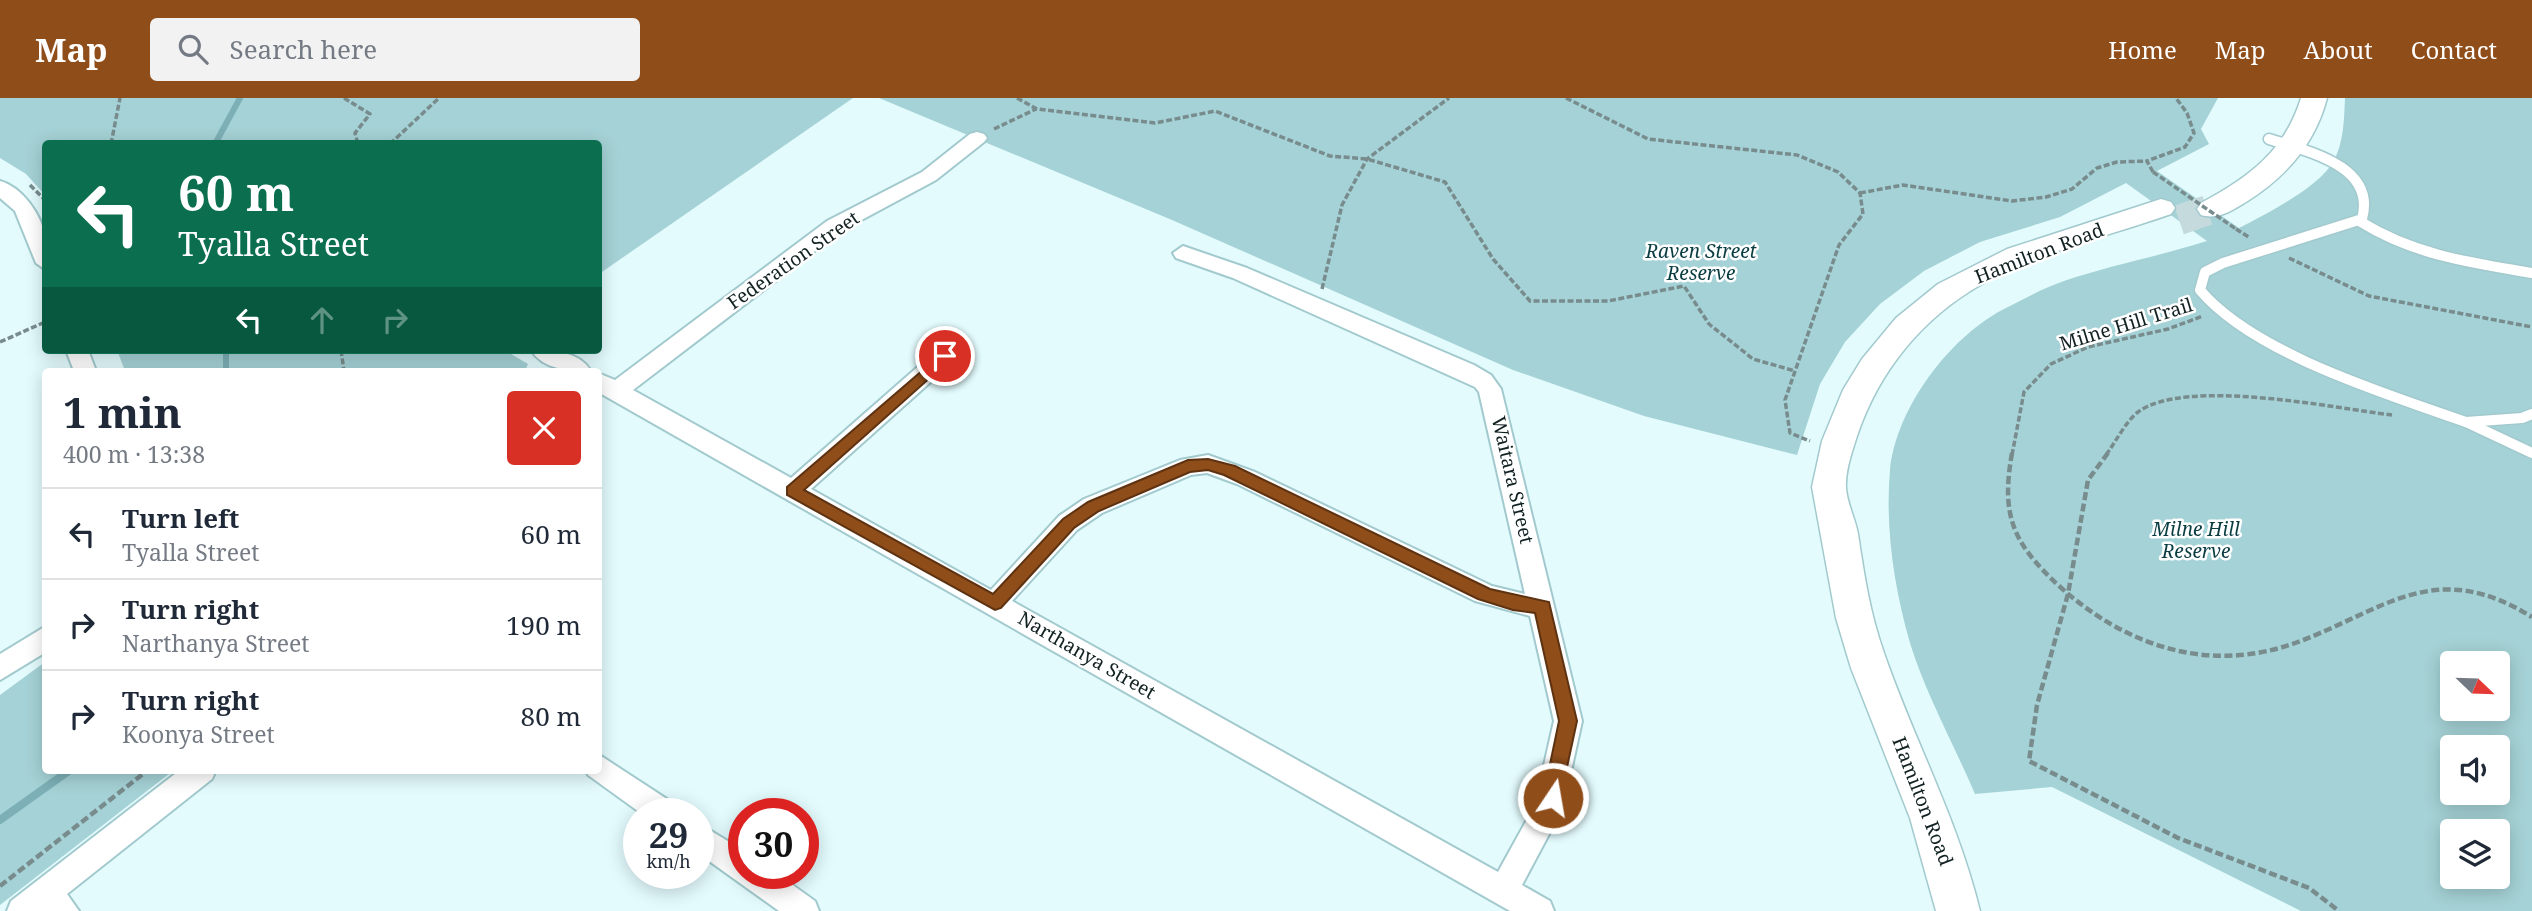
<!DOCTYPE html>
<html lang="en">
<head>
<meta charset="utf-8">
<style>
	:root { --surface:#fff; --page:#f2f2f3; --text:#1f2937; --muted:#747a83; --line:#e0e1e3; --accent:#8f4d1a }
	body { margin:0; font-family:"Noto Serif",serif; background:var(--page); color:var(--text); height:100vh; display:flex; flex-direction:column; font-size:26px; white-space:nowrap }
	* { box-sizing:border-box; margin:0 }
	p { font-size:23px; color:var(--muted) }
	.icon { flex:none; width:38px; height:38px; fill:none; stroke:currentColor; stroke-width:2; stroke-linecap:round; stroke-linejoin:round }
	.map { position:relative; flex:1; overflow:hidden }
	.side { position:absolute; left:42px; top:270px; width:560px; height:406px; display:flex; flex-direction:column; background:var(--surface); border-radius:7px; box-shadow:0 4px 18px #0003 }
	.side>* { flex:none }
	.guide { position:absolute; left:42px; top:42px; width:560px; height:214px; border-radius:7px; box-shadow:0 4px 18px #0003; background:#0b6e4f; color:#fff; overflow:hidden }
	.needle { width:46px; rotate:113deg }
	.controls { position:absolute; left:2440px; top:553px; display:grid; gap:14px }
	.controls a { display:grid; place-items:center; width:70px; height:70px; border-radius:7px; background:var(--surface); box-shadow:0 4px 18px #0003; font-size:35px }
	.speed { position:absolute; left:623px; top:700px; display:flex; gap:14px; font-size:35px; font-weight:700; text-align:center }
	.speed>* { display:grid; place-content:center; width:91px; height:91px; border-radius:50%; background:var(--surface); box-shadow:0 4px 18px #0003; line-height:1 }
	.speed small { font-size:18px; font-weight:400 }
	.speed .limit { border:10px solid #d22; background:#fff; color:#111 }
	.pin { position:absolute; display:grid; place-items:center; width:60px; height:60px; color:#fff; margin:-30px; border:4px solid #fff; border-radius:50%; box-shadow:0 2px 7px #0007 }
	.me { position:absolute; width:77px; margin:-38px; rotate:12deg; stroke-linejoin:round; filter:drop-shadow(0 0 5px #0008) }
	.turn { display:flex; align-items:center; gap:24px; height:147px; padding:0 21px; font-size:32px }
	.turn .icon { width:91px; height:91px; stroke-width:2.5 }
	.turn b { display:block; font-size:49px; line-height:60px }
	.lanes { display:flex; align-items:center; height:66px; padding:0 21px; background:#0003; justify-content:center; gap:35px; direction:ltr }
	.lanes .off { opacity:.35 }
	.round { display:grid; place-items:center; flex:none; width:74px; height:74px; border-radius:7px; background:var(--page) }
	.headline { display:flex; align-items:center; justify-content:space-between; height:119px; padding:0 21px }
	h1 { font-size:42px; font-weight:700; line-height:52px }
	ul { padding:0; list-style:none }
	li { display:flex; align-items:center; gap:21px; height:91px; padding:0 21px; border-top:2px solid var(--line) }
	li div { flex:1 }
	li b { display:block; font-size:26px }
	li em { font-style:normal }
	header { display:flex; align-items:center; gap:42px; box-sizing:border-box; height:98px; padding:0 35px; background:var(--accent); color:#fff }
	header strong { font-size:33px }
	nav { display:flex; gap:38px; margin-inline-start:auto; font-size:24px }
	.search { width:490px; height:63px; background:var(--page); display:flex; align-items:center; gap:18px; box-sizing:border-box; padding:0 24px; border-radius:7px; color:var(--muted); font-size:26px }
	.map>svg:first-child { display:block }
	.green { fill:#a5d2d6; fill-rule:evenodd }
	.lines { fill:none; stroke-linecap:round; stroke-linejoin:round }
	.stream-far1 { stroke:#7cb0b6; stroke-width:6 }
	.stream { stroke:#7cb0b6; stroke-width:8 }
	.secondary-tunnel { stroke:#c4dadc; stroke-width:30; stroke-dasharray:30 15; stroke-linecap:butt }
	.lane-casing { stroke:#a2cace; stroke-width:13 }
	.street-casing { stroke:#a2cace; stroke-width:4 }
	.secondary-casing { stroke:#a2cace; stroke-width:3 }
	.path-far1 { stroke:#788c8d; stroke-width:3.5; stroke-dasharray:6 2.5; stroke-linecap:butt }
	.path { stroke:#788c8d; stroke-width:4.5; stroke-dasharray:8 3.5; stroke-linecap:butt }
	.lane { stroke:#fff; stroke-width:10 }
	.street { fill:#fff; fill-rule:evenodd }
	.secondary { fill:#fff; fill-rule:evenodd }
	.path-bridge { stroke:#788c8d; stroke-width:3.5; stroke-dasharray:6 2.5; stroke-linecap:butt }
	.route { fill:#8f4d1a; stroke:#5d3211; stroke-width:2 }
	.labels { text-anchor:middle; stroke-width:5; stroke-linejoin:round; paint-order:stroke }
	.park-label { font-size:19px; font-style:italic; fill:#0a3d42; stroke:#fff }
	.street-label { font-size:19px; fill:#122122; stroke:#fff }
</style>
</head>
<body>
<header>
<strong>Map</strong>
<div class="search"><svg class="icon" aria-label="search" viewBox="0 0 24 24"><circle cx="10" cy="10" r="6"/><path d="M15 15l6 6"/></svg>Search here</div>
<nav><a>Home</a><a>Map</a><a>About</a><a>Contact</a></nav>
</header>
<div class="map">
<svg width="2532" height="813" viewBox="0 0 2532 813">
	<rect width="100%" height="100%" fill="#e3fbfd"/>
	<!-- green -->
	<g class="green">
		<polygon points="0,0 853,0 599,176 598,46 46,46 45,97 26,76 0,60"/>
		<path d="M879 0H2218L2201 31 2209 46 2157 73 2239 130C2265 117 2319 89 2333 64 2344 45 2344 21 2345 0H2532V813H2301L2052 689 1975 696C1955 649 1924 592 1910 545 1894 489 1885 430 1890 372 1896 311 1948 241 2002 212 2022 202 2043 190 2064 183 2111 167 2160 158 2207 143L2126 85 2060 119 1980 144 1924 173 1880 206 1845 244 1820 286 1797 357 1644 318 1513 272 1172 122ZM2452 565H2497V611H2452ZM2452 649H2497V695H2452ZM2452 733H2497V779H2452Z"/>
		<polygon points="117,252 504,252 528,266 525,273 125,273"/>
		<polygon points="45,564 46,672 174,672 0,807 0,597"/>
	</g>
	<g class="lines">
		<!-- stream-far1 -->
		<g class="stream-far1">
			<polyline points="215,46 240,0"/>
			<polyline points="226,252 226,273"/>
		</g>
		<!-- stream -->
		<polyline class="stream" points="0,722 70,672"/>
		<!-- secondary-tunnel -->
		<polyline class="secondary-tunnel" points="2179,122 2211,111"/>
		<!-- lane casing -->
		<g class="lane-casing">
			<g id="lane">
				<path d="M2269 41C2306 53 2377 67 2362 121L2223 165 2205 174 2200 192C2254 256 2387 296 2466 324"/>
				<path d="M2361 124C2414 157 2472 165 2532 175"/>
				<polyline points="2532,316 2522,320 2466,324 2532,355"/>
			</g>
		</g>
		<!-- street casing -->
		<g class="street-casing">
			<g id="street">
				<path d="M977 34 984 36 987 40 984 44 936 82 841 133 633 292 791 380 937 252H953L956 258 953 264 811 391 991 492 1059 418 1084 401 1180 362 1208 357 1255 374 1492 488 1525 496 1479 294 1475 289 1233 180 1176 160 1173 155 1183 148 1247 170 1474 267 1491 277 1501 291 1582 623 1563 710 1522 787 1550 803 1554 813H1510L598 294V275L615 282 827 123 922 74 970 36ZM1207 375 1237 386 1475 503 1530 518 1554 623 1535 707 1498 774 1012 503 1077 432 1102 415 1191 377Z"/>
				<path d="M0 83C22 89 41 116 45 138 48 148 46 161 46 172L36 165 15 113 0 100Z"/>
				<polygon points="66,252 88,252 96,273 74,273"/>
				<path d="M531 252C552 252 579 253 591 273 570 273 543 272 531 252Z"/>
				<polygon points="46,528 46,554 0,582 0,556"/>
				<polygon points="598,656 676,707 680,716 642,716 588,677 586,672 598,672"/>
				<polygon points="180,672 216,672 212,681 67,796 79,813 7,813 11,803"/>
				<polygon points="698,725 744,753 744,775 776,775 815,803 819,813 779,813 698,755"/>
			</g>
		</g>
		<!-- secondary casing -->
		<g class="secondary-casing">
			<g id="secondary">
				<path d="M2301 0H2327C2315 46 2286 79 2246 104 2231 113 2218 122 2201 117L2197 111 2201 105C2248 80 2285 53 2301 0Z"/>
				<path d="M2161 101 2171 104 2175 110 2171 116C2108 138 2041 154 1982 186 1922 220 1879 273 1857 338 1852 354 1845 373 1846 390 1847 405 1855 420 1858 436 1864 476 1870 516 1884 555 1914 642 1958 722 1980 813H1936L1910 720 1851 570 1836 520 1812 389 1822 343 1843 292 1862 261 1896 220 1938 186 2007 151Z"/>
			</g>
		</g>
		<!-- path-far1 -->
		<g class="path-far1">
			<polyline points="344,0 370,16 355,35 358,46"/>
			<polyline points="1017,0 1037,11 1155,25 1215,13 1330,58 1367,61 1445,84 1493,161 1530,203 1608,203 1684,188 1709,226 1753,261 1795,273"/>
			<polyline points="1566,0 1648,41 1797,57 1838,74 1860,95 1863,116 1839,147 1785,302 1790,335 1810,343"/>
			<polyline points="994,31 1036,11"/>
			<polyline points="111,46 120,0"/>
			<polyline points="390,46 439,0"/>
			<polyline points="2153,74 2147,63 2185,49 2194,35 2187,15 2176,0"/>
			<polyline points="30,87 46,103"/>
			<polyline points="1860,95 1903,87 2012,103 2046,99 2072,91 2097,70 2117,64 2147,63"/>
			<polyline points="2236,131 2250,140"/>
			<polyline points="2289,160 2369,198 2532,229"/>
			<polyline points="1322,191 1342,107 1367,61 1449,0"/>
			<polyline points="0,244 45,224"/>
			<polyline points="341,252 344,273"/>
			<polyline points="2012,357 2024,294 2051,266 2088,249 2168,231 2203,218"/>
			<path d="M2106 357C2115 345 2126 323 2138 314 2186 279 2333 310 2392 317"/>
		</g>
		<!-- path -->
		<g class="path">
			<path d="M2012 355C2001 417 2012 444 2058 487 2125 548 2209 577 2298 544 2386 511 2435 459 2532 519"/>
			<polyline points="2108,355 2088,382 2068,496 2037,607 2029,663 2178,740 2309,790 2339,813"/>
			<polyline points="0,788 148,672"/>
		</g>
		<!-- lane -->
		<use href="#lane" class="lane"/>
		<!-- street -->
		<use href="#street" class="street"/>
		<!-- secondary -->
		<use href="#secondary" class="secondary"/>
		<!-- path-bridge -->
		<polyline class="path-bridge" points="2153,74 2236,131"/>
	</g>
	<!-- route -->
	<polygon class="route" points="945,253 952,258 950,262 804,392 993,496 1063,421 1088,404 1188,362 1208,361 1235,368 1490,491 1549,504 1577,623 1559,706 1553,708 1546,706 1543,700 1559,623 1535,515 1513,512 1478,501 1224,377 1208,372 1190,374 1099,413 1074,430 1001,510 995,512 787,397 787,389"/>
	<g class="labels">
		<!-- park labels -->
		<g class="park-label">
			<text x="1701" y="160">Raven Street<tspan x="1701" dy="22">Reserve</tspan></text>
			<text x="2196" y="438">Milne Hill<tspan x="2196" dy="22">Reserve</tspan></text>
		</g>
		<!-- street labels -->
		<g class="street-label">
			<text transform="translate(2039 155) rotate(-21)" y="7">Hamilton Road</text>
			<text transform="translate(793 162) rotate(-35)" y="7">Federation Street</text>
			<text transform="translate(2126 226) rotate(-17)" y="7">Milne Hill Trail</text>
			<text transform="translate(1513 382) rotate(77)" y="7">Waitara Street</text>
			<text transform="translate(1087 557) rotate(30)" y="7">Narthanya Street</text>
			<text transform="translate(1923 703) rotate(69)" y="7">Hamilton Road</text>
		</g>
	</g>
</svg>
<div class="controls">
<a><svg class="needle" viewBox="-14 -14 28 28"><path d="M0-13l5 13h-10z" fill="#e53935"/><path d="M0 13l5-13h-10z" fill="#747a83"/></svg></a>
<a><svg class="icon" aria-label="sound" viewBox="0 0 24 24"><path d="M4 9h4l5-4v14l-5-4H4zM17 9q2 3 0 6"/></svg></a>
<a><svg class="icon" aria-label="layers" viewBox="0 0 24 24"><path d="M12 4l9 5-9 5-9-5zM3 14l9 5 9-5"/></svg></a>
</div>
<div class="speed"><div>29<small>km/h</small></div><div class="limit">30</div></div>
<div class="pin" style="left:945px;top:258px;background:#d93025"><svg class="icon" aria-label="arrive" viewBox="0 0 24 24"><path d="M6 21V4h12l-3 4 3 4H6"/></svg></div>
<svg class="me" style="left:1553px;top:700px" viewBox="-20 -20 40 40"><circle r="17" fill="#8f4d1a" stroke="#fff" stroke-width="3"/><path d="M0-11L8 9 0 5-8 9z" fill="#fff"/></svg>
<div class="guide">
<div class="turn"><svg class="icon" aria-label="left" viewBox="0 0 24 24"><path d="M17 20v-9H6M10 6l-5 5 5 5"/></svg><div><b>60 m</b>Tyalla Street</div></div>
<div class="lanes"><svg class="icon" aria-label="left" viewBox="0 0 24 24"><path d="M17 20v-9H6M10 6l-5 5 5 5"/></svg><svg class="icon off" aria-label="ahead" viewBox="0 0 24 24"><path d="M12 20V5M6 11l6-6 6 6"/></svg><svg class="icon off" aria-label="right" viewBox="0 0 24 24"><path d="M7 20v-9h11M14 6l5 5-5 5"/></svg></div>
</div>
<section class="side">
<div class="headline"><div><h1>1 min</h1><p>400 m · 13:38</p></div><a class="round" style="background:#d93025;color:#fff"><svg class="icon" aria-label="close" viewBox="0 0 24 24"><path d="M6 6l12 12M18 6L6 18"/></svg></a></div>
<ul>
<li><svg class="icon" aria-label="left" viewBox="0 0 24 24"><path d="M17 20v-9H6M10 6l-5 5 5 5"/></svg><div><b>Turn left</b><p>Tyalla Street</p></div><em>60 m</em></li>
<li><svg class="icon" aria-label="right" viewBox="0 0 24 24"><path d="M7 20v-9h11M14 6l5 5-5 5"/></svg><div><b>Turn right</b><p>Narthanya Street</p></div><em>190 m</em></li>
<li><svg class="icon" aria-label="right" viewBox="0 0 24 24"><path d="M7 20v-9h11M14 6l5 5-5 5"/></svg><div><b>Turn right</b><p>Koonya Street</p></div><em>80 m</em></li>
</ul>
</section>
</div>
</body>
</html>
